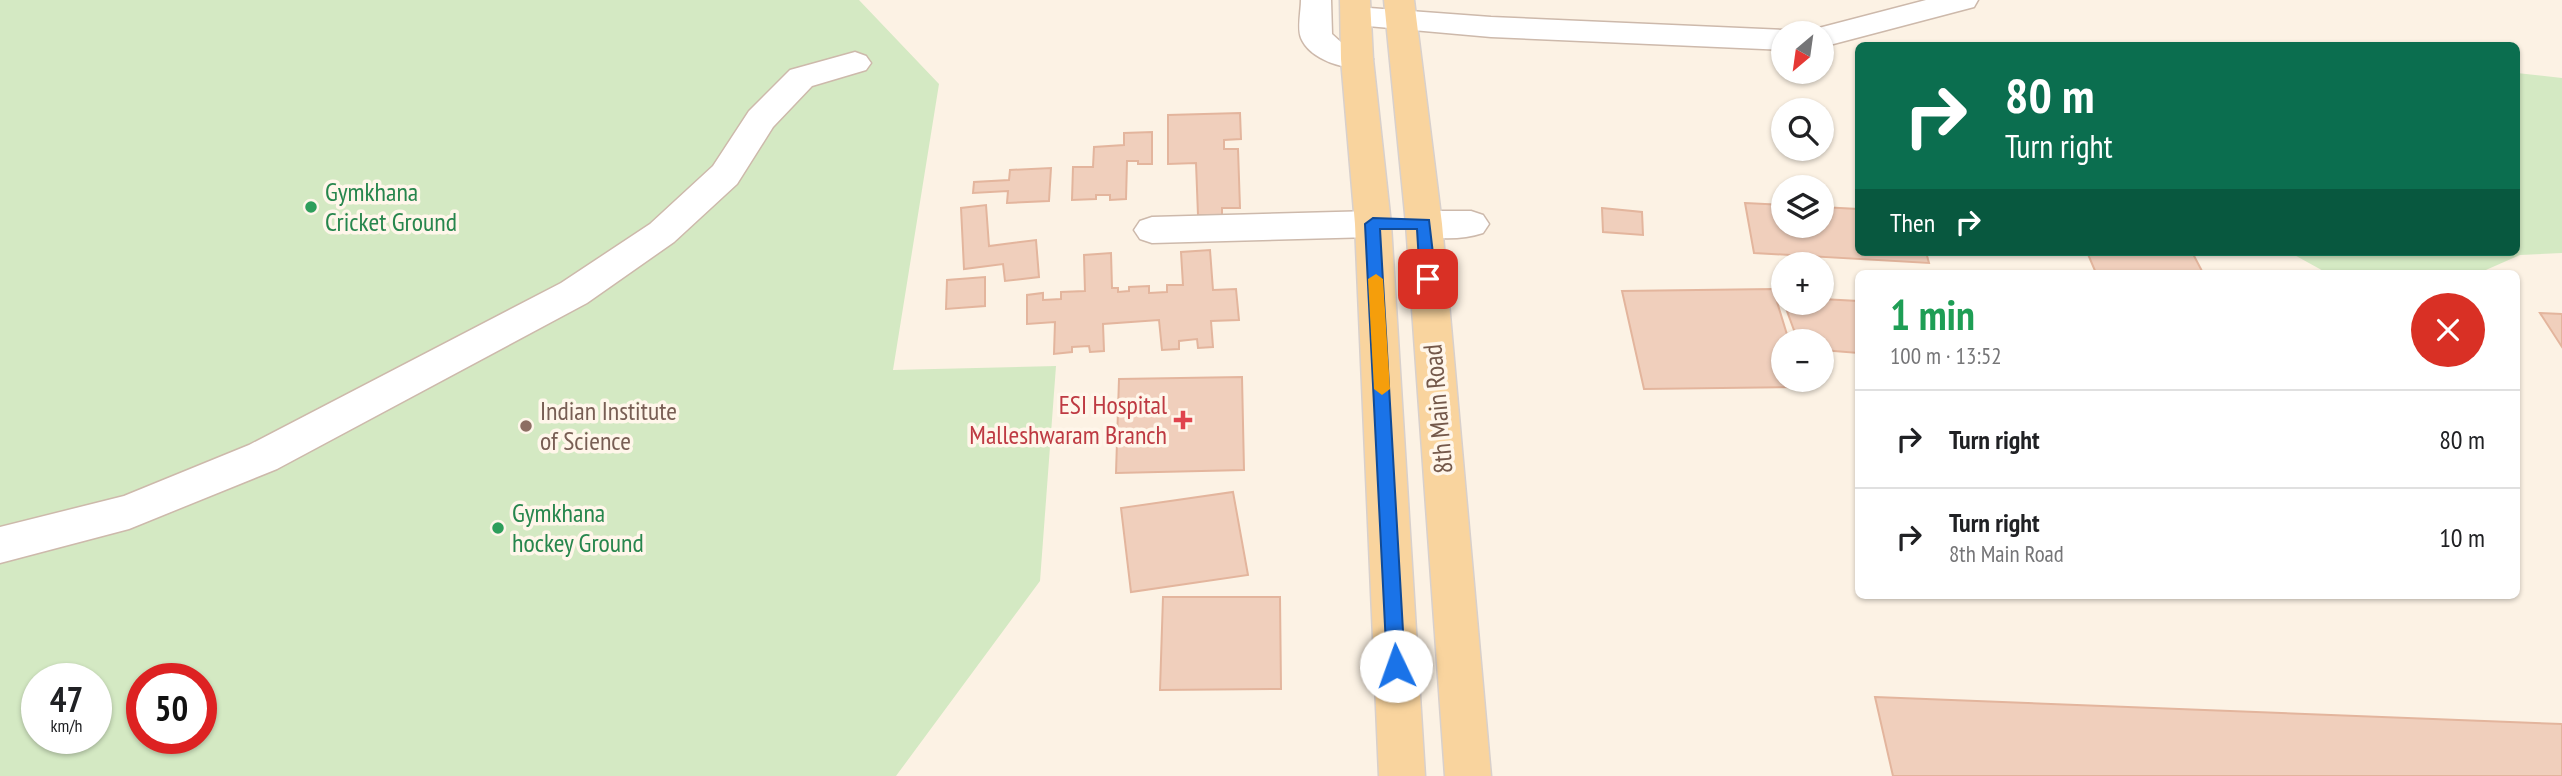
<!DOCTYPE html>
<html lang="en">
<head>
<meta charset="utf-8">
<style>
	:root { --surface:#fff; --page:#f6f6f6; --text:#202124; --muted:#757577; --line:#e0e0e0 }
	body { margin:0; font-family:"PT Sans Narrow",sans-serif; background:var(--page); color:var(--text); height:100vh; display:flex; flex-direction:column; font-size:26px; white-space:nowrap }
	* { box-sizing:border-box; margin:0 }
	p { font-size:23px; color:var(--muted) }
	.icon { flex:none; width:38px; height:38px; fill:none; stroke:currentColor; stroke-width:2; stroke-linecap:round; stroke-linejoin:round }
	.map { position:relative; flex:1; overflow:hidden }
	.sheet { position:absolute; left:1855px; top:270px; width:665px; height:329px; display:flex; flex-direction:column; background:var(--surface); border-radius:10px; box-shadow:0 2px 5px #0004 }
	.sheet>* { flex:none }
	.guide { position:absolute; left:1855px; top:42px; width:665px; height:214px; border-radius:10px; box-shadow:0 2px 5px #0004; background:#0b6e4f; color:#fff; overflow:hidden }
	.needle { width:46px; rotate:209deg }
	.fabs { position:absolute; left:1771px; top:21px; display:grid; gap:14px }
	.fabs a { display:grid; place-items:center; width:63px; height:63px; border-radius:50%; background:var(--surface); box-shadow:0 2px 5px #0004; font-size:35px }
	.speed { position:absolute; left:21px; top:663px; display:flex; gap:14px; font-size:35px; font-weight:700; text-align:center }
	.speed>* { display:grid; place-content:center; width:91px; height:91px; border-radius:50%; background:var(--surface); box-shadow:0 2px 5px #0004; line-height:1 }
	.speed small { font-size:18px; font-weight:400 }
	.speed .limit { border:10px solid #d22; background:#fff; color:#111 }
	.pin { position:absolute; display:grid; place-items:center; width:60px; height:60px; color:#fff; margin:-30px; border-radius:14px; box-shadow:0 4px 10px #0006 }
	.me { position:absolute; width:77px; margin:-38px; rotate:357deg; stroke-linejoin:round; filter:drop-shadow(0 0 5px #0008) }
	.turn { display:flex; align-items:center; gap:24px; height:147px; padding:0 35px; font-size:32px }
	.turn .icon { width:91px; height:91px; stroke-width:2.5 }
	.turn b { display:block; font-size:49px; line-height:60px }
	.then { display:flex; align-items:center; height:66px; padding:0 35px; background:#0003; gap:14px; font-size:26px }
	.round { display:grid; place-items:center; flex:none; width:74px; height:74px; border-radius:37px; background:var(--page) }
	.head { display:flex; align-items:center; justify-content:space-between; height:119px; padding:0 35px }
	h1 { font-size:42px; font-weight:800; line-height:52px; color:#1e9e55 }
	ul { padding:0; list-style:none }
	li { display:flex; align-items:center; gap:21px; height:98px; padding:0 35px; border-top:2px solid var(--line) }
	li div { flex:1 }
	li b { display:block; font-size:26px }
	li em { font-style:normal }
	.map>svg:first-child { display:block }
	.green { fill:#d4e9c3; fill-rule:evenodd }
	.building { fill:#f0cfbc; stroke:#e3b59d; stroke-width:2 }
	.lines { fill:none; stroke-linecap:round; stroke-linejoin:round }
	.minor-casing { stroke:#cdb9ab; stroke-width:3 }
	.major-casing { stroke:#d8d0cc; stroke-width:3 }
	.minor { fill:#fff; fill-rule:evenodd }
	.major { fill:#f9d49e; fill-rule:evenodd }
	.route { fill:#1a73e8; stroke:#114b97; stroke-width:2 }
	.slow { fill:#f59e0b }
	.leisure-dot { fill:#2e9e5b; stroke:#fff6ea; stroke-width:2.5 }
	.health-dot { fill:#e0444e; stroke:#fff6ea; stroke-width:2.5 }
	.education-dot { fill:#8d6e63; stroke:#fff6ea; stroke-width:2.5 }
	.labels { text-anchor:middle; stroke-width:7; stroke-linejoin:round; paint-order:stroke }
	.leisure-label { font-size:26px; fill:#27864d; stroke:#fff6ea; text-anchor:start }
	.health-label { font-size:26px; fill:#be3a42; stroke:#fff6ea; text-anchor:end }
	.street-label { font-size:26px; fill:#74584a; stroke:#fff6ea }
	.education-label { font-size:26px; fill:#785e54; stroke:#fff6ea; text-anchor:start }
</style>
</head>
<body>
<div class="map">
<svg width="2562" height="776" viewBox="0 0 2562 776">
	<rect width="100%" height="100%" fill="#fcf2e4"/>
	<!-- green -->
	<g class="green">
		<path d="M0 0H859L939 84 893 370 1056 366 1040 581 896 776H0ZM37 679H96V738H37ZM142 679H201V738H142Z"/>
		<polygon points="2517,73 2562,78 2562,253 2520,255 2479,273 2327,273 2289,252 2516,252"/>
	</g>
	<!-- building -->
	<g class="building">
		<polygon points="1240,113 1241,139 1224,140 1224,149 1238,149 1240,208 1222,208 1222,222 1206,223 1206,215 1198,215 1196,163 1168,164 1168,115"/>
		<polygon points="1152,132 1152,164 1138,164 1138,161 1127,161 1126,199 1110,200 1110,195 1096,195 1096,199 1072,200 1073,167 1093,167 1094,147 1124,145 1124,133"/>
		<polygon points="1051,168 1049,201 1007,203 1008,191 973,193 974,182 1009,180 1010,170"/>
		<polygon points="1745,203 1783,205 1783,226 1822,226 1822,207 1858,209 1858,252 1926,252 1929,263 1754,253"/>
		<polygon points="986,205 989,246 1036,240 1039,277 1005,281 1003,264 964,269 961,208"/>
		<polygon points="1602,208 1642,212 1643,235 1603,232"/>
		<polygon points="1210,250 1213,290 1236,289 1239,320 1211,321 1213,347 1198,348 1197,339 1179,341 1179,349 1162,350 1159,320 1103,324 1104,351 1090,352 1089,346 1072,347 1072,352 1054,354 1055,322 1027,324 1027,295 1043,293 1043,300 1061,299 1061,292 1085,291 1084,255 1111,253 1112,288 1118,288 1118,292 1129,291 1129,287 1149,286 1149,293 1167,292 1167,285 1183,285 1181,252"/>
		<polygon points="2087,252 2192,252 2203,273 2096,273"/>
		<polygon points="985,277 985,306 946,309 947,280"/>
		<polygon points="1773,289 1789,341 1783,341 1783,380 1801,380 1803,387 1644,389 1622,291"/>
		<polygon points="1822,299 1858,301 1858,353 1822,350 1822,341 1798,341 1784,303 1822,303"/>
		<polygon points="2540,313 2562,314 2562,347"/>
		<polygon points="1242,377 1244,470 1116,473 1119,379"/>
		<polygon points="1233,492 1248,575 1131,592 1121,508"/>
		<polygon points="1163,597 1280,597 1281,689 1160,690"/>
		<polygon points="1875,697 2562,724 2562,776 1893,776"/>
	</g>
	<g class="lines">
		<!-- minor casing -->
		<g class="minor-casing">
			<g id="minor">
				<path d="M1301 0H1331L1332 34 1343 44 1368 52 1373 59 1368 66C1348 72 1310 60 1301 38 1297 28 1301 11 1301 0Z"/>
				<polygon points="1926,0 1978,0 1974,7 1822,47 1822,33 1809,33 1811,30"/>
				<polygon points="1356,7 1491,17 1783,30 1794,33 1783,33 1783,50 1491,37 1345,24 1341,17 1345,10"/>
				<polygon points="855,52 866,56 871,63 866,70 812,86 773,127 737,184 674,242 587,303 277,469 129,529 0,563 0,527 124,496 249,445 561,283 650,224 713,166 749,111 790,70"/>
				<polygon points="1373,211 1385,215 1391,224 1385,233 1373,237 1152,243 1140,239 1134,230 1140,221 1152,217"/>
				<path d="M1424 211H1471L1483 215 1489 224 1483 233C1462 240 1433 240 1412 233L1406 224 1412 215Z"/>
			</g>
		</g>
		<!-- major casing -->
		<g class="major-casing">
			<g id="major">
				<polygon points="1340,0 1370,0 1373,59 1391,224 1425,776 1379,776 1355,224 1341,59"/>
				<polygon points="1384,0 1414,0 1442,224 1491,776 1445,776 1406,224"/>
			</g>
		</g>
		<!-- minor -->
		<use href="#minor" class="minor"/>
		<!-- major -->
		<use href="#major" class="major"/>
	</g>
	<!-- route -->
	<polygon class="route" points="1373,218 1429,220 1436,279 1428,285 1420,279 1417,229 1380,229 1405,666 1403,671 1396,674 1390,671 1387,666 1365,224"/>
	<!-- slow -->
	<polygon class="slow" points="1376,274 1383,279 1390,389 1382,395 1374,389 1368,279"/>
	<!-- markers -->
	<g class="leisure-dot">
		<circle cx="311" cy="207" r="7"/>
		<circle cx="498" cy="528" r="7"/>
	</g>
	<path class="health-dot" d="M1179.5 409.5h7v7h7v7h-7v7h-7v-7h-7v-7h7z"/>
	<circle class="education-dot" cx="526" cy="426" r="7"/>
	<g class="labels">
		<!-- leisure labels -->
		<g class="leisure-label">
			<text x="325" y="201">Gymkhana<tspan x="325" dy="30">Cricket Ground</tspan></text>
			<text x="512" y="522">Gymkhana<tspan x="512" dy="30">hockey Ground</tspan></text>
		</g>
		<!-- health labels -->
		<g class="health-label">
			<text x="1167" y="414">ESI Hospital<tspan x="1167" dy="30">Malleshwaram Branch</tspan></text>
		</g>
		<!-- street labels -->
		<g class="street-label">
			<text transform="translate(1438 409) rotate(-95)" y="9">8th Main Road</text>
		</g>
		<!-- education labels -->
		<g class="education-label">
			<text x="540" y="420">Indian Institute<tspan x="540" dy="30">of Science</tspan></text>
		</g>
	</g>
</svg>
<div class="fabs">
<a><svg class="needle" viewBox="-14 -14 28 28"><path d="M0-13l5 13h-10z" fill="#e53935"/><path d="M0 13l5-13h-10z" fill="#757577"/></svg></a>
<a><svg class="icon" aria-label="search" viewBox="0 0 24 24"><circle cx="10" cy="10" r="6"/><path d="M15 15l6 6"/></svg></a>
<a><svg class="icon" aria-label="layers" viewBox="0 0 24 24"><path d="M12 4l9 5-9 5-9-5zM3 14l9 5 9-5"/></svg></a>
<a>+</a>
<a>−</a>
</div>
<div class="speed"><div>47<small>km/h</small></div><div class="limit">50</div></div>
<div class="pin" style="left:1428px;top:279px;background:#d93025"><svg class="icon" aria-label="arrive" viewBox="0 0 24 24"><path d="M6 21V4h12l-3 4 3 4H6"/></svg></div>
<svg class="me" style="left:1396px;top:666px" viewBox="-20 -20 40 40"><circle r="19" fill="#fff"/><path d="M0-13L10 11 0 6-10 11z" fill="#1a73e8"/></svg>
<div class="guide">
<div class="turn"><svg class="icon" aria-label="right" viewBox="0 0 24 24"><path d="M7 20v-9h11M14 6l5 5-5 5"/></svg><div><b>80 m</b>Turn right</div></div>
<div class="then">Then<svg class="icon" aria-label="right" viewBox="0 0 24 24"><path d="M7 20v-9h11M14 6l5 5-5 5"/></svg></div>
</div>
<section class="sheet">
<div class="head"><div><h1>1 min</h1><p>100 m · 13:52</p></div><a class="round" style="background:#d93025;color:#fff"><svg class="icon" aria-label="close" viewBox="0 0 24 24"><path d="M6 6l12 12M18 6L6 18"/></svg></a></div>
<ul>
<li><svg class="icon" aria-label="right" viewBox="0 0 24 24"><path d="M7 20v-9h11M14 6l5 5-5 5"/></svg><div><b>Turn right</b></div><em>80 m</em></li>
<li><svg class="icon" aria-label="right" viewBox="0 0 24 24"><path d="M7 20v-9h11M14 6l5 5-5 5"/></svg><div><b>Turn right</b><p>8th Main Road</p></div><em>10 m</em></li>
</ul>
</section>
</div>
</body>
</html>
